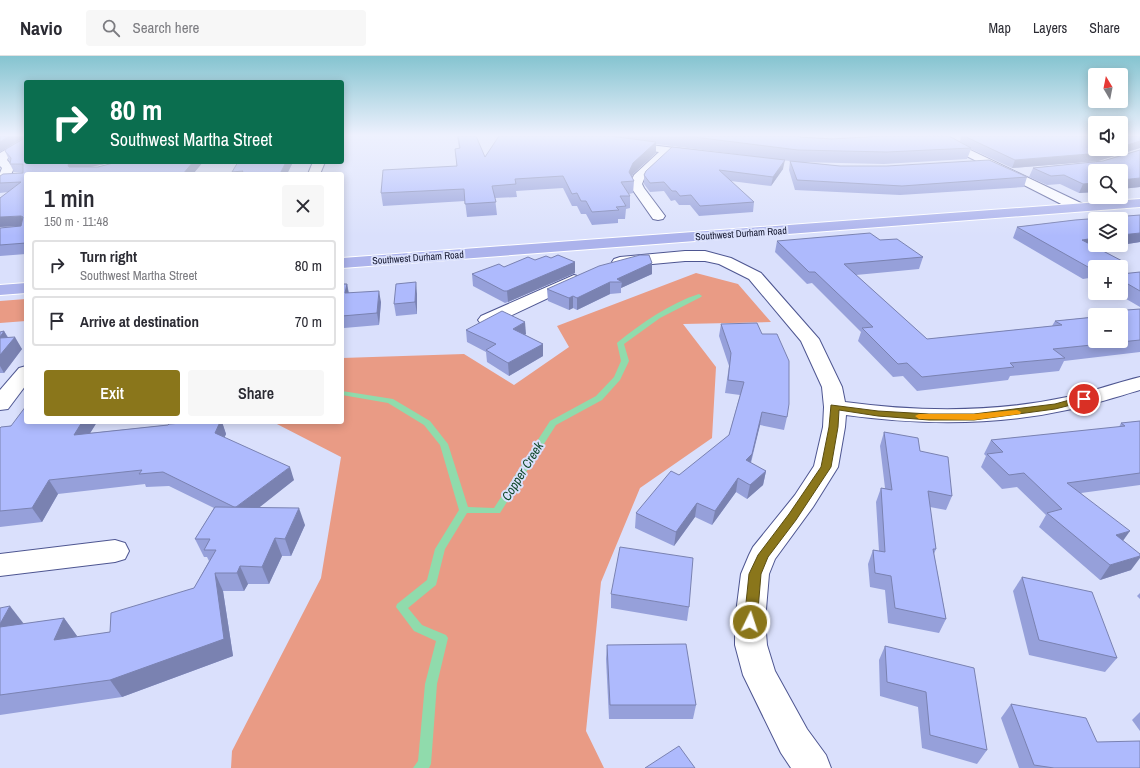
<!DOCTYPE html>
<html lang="en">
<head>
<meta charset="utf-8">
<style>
	:root { --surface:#fff; --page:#f7f7f7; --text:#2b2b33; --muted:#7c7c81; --line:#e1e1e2; --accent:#8a761b }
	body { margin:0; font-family:"Archivo Narrow",sans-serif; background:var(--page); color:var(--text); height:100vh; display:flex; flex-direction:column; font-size:15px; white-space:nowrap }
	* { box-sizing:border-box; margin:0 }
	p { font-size:13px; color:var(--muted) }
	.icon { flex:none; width:22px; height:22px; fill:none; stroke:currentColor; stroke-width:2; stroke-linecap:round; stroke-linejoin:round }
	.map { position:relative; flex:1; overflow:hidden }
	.drawer { position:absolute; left:24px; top:116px; width:320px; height:252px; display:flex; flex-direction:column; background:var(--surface); border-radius:4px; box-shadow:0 2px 10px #0003 }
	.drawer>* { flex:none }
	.top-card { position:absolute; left:24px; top:24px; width:320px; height:84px; border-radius:4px; box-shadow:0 2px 10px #0003; background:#0b6e4f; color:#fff; overflow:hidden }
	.needle { width:26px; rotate:350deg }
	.controls { position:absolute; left:1088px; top:12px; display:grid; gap:8px }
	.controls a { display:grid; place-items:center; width:40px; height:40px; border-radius:4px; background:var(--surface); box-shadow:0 2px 10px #0003; font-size:20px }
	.pin { position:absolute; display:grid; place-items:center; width:34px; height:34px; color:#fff; margin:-17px; border:2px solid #fff; border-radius:50%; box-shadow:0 1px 4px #0007 }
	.me { position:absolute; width:44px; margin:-22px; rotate:4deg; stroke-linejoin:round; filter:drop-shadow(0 0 3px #0008) }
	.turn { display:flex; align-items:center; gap:14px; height:84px; padding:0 20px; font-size:18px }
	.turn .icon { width:52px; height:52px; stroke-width:2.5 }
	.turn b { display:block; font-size:28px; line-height:34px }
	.round { display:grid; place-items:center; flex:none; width:42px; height:42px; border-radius:4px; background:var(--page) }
	.head { display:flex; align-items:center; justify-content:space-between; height:68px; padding:0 20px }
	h1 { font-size:24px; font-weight:600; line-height:30px }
	.button { display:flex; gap:8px; margin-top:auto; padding:8px 20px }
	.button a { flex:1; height:46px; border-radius:4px; background:var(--accent); color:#fff; font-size:16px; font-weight:600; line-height:46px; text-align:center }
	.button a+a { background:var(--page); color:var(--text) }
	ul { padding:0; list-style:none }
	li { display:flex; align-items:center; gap:12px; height:50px; margin:0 8px 6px; padding:0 12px; border:2px solid var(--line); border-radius:4px }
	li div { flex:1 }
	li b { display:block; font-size:15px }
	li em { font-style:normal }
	header { display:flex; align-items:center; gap:24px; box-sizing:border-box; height:56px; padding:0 20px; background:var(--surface); border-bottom:1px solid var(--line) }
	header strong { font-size:19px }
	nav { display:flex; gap:22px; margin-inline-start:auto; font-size:14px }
	.search { width:280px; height:36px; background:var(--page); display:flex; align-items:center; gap:10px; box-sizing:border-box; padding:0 14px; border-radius:4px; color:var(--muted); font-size:15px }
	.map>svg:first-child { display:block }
	.forest { fill:#e99b85 }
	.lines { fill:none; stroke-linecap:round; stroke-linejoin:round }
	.stream { fill:#90dbac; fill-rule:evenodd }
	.minor-casing { stroke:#4e5691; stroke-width:2 }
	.major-casing { stroke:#fff; stroke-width:2 }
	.minor { fill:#fff; fill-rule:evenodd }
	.major { fill:#acb3ec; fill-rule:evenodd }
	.wall { fill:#96a0da }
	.shaded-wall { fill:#7a82b1 }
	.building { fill:#aebafd; stroke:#7a82b1 }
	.route { fill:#8a761b; stroke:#5a4d12 }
	.slow { fill:#f59e0b }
	.labels { text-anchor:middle; stroke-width:4; stroke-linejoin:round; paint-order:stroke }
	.far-street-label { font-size:10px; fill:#14172f; stroke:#dae0fc }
	.water-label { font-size:13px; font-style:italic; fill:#114a2c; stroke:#dae0fc }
</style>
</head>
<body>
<header>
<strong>Navio</strong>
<div class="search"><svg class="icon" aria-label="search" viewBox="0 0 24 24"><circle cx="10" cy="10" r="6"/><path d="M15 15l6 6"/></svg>Search here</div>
<nav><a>Map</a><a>Layers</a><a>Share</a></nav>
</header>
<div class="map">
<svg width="1140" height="712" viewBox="0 0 1140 712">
	<rect width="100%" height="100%" fill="#dae0fc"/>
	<!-- forest -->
	<g class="forest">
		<polygon points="696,217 738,228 771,266 683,268 716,311 712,382 640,432 601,526 586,675 604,712 231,712 232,695 321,522 341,401 273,366 342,366 342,302 464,298 514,329 569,291 557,270"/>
		<polygon points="26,243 26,265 0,267 0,245"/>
	</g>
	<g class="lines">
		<!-- stream -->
		<path class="stream" d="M699 238 702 240 701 241 660 262 624 288 629 305 620 324 602 344 556 369 500 457H467L445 493 436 529 408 552 422 569 446 579 448 582 437 628 431 708 429 712H413L418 705 425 628 436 585 414 575 396 551 397 548 427 524 435 493 459 454 440 389 424 369 388 347 342 339V335L393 343 430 365 448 388 468 451 494 452 550 365 596 340 614 321 621 305 617 287 618 286C642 267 670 247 699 238Z"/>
		<!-- minor casing -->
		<g class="minor-casing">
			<g id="minor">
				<polygon points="927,80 941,80 1083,148 1085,151 1083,154 1073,154"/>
				<polygon points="26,82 26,90 9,100 7,104 14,112 8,125 0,129 0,117 2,112 0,110 0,97"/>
				<polygon points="626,86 699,95 705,98 699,101 670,98 644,123 642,128 644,132 665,160 663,163 658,164 653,163 632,133 630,128 634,119 659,96 622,91 621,89"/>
				<polygon points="313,106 325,106 320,118 308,118"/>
				<path d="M685 195H705L731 202 761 217 819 283 842 331 845 346C919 356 993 357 1067 341 1091 336 1115 327 1140 321V334C1116 341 1092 349 1067 354 994 370 919 369 846 359L845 371 838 411 813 451 775 503 769 518 765 565 767 589 775 615 807 673 826 699 831 712H791L781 697 743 619 735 589V565L741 518 749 499 753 491 795 439 814 410 823 371 824 351 822 331 801 285 749 223 719 208 705 205H685L620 211 614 209 612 206 614 203 620 201Z"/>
				<polygon points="574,219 580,221 582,224 580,227 493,268 487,269 481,268 478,264 481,260"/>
				<polygon points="26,310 26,329 8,353 0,354 0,334 19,312"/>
				<polygon points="115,484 125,487 129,495 125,503 115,506 0,520 0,498"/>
			</g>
		</g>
		<!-- major casing -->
		<g class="major-casing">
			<g id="major">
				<polygon points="1140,143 1140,151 342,212 342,202"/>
				<polygon points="26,227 26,237 0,239 0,229"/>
			</g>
		</g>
		<!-- minor -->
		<use href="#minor" class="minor"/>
		<!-- major -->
		<use href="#major" class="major"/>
	</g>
	<!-- wall -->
	<g class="wall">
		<polygon points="0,80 26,80 26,106 115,106 90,111 98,111 117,106 203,106 193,118 26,118 26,198 0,200 0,172 21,170 8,136 0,137 0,120 23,117 14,116 10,108 10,106 9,104 5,95 23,83 23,82 0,96"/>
		<polygon points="457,80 476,80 485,101 499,80 801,80 801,81 832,83 960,86 961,80 1140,80 1140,92 1098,105 1012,112 971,93 967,103 884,108 799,106 840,110 1027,121 1024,131 900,139 795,134 789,114 790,105 656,88 656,97 633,118 632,121 634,125 633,137 629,138 630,140 630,152 626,153 625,163 618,163 618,167 592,169 586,158 581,158 577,150 572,150 563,132 516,135 517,141 495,142 497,159 467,161 465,145 383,150 381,137 457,110 455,93 459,92"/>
		<polygon points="1140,94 1140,131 1121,133 1121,115 1095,115 1095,136 1079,137 1060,128 1047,129 1029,121 1033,112 1103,105"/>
		<polygon points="238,106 293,106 287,118 233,118 232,116"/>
		<polygon points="783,113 771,130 731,125 754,146 753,156 699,160 690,149 679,149 675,144 671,145 664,135 650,136 644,128 644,119 646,115"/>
		<polygon points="1140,159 1140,186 1121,189 1121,163 1095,163 1095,189 1119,189 1097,192 1128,208 1123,218 1140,216 1140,251 1116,237 1121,237 1121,211 1095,211 1095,221 1083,223 1013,182 1017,171 1075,164"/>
		<polygon points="880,184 923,201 919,213 856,219 927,283 1052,270 1055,265 1112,259 1114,255 1140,253 1140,296 1064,305 1059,315 1010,320 1008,324 917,335 903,320 893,321 858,285 861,276 812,227 807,228 775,196 777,185"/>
		<polygon points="551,202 575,206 575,217 508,246 505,247 473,230 472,218 535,204"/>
		<polygon points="652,207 652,218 621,232 621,237 610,238 577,254 573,252 569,254 548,245 547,233"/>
		<polygon points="342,228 347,228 349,237 381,246 379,269 344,272 342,263"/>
		<polygon points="417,238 417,258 396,260 394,248"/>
		<polygon points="721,268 787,361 784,374 760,369 751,407 766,415 763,429 747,443 736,436 712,469 695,461 674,490 635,472 636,457 729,379 740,339 725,337 729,310 719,280"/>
		<polygon points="466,274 526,278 525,279 543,288 543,300 509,320 487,306 486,296 467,286"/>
		<polygon points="4,275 8,281 22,293 4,317 0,317 0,276"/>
		<polygon points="1140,365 1140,429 1081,437 1123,485 1131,514 1100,524 1039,471 1046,459 1017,431 1002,433 981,411 986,400 984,398 991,384 1119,371 1121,367"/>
		<polygon points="26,366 97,366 90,377 196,366 222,366 226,378 224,382 294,424 259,451 305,469 291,500 282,500 269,528 248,528 244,535 223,535 233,600 122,641 0,659 0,552 23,568 64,562 77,580 76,581 110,576 194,532 209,505 207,501 204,501 195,483 214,452 169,430 146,431 145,428 58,438 42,466 0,471 0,372"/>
		<polygon points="884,376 920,395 952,440 946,454 930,451 936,493 934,498 946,563 939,577 888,567 885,534 870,531 868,508 873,494 879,495 876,446 881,432 885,432 880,390"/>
		<polygon points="1022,521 1117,602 1105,616 1029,599 1013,535"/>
		<polygon points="1140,537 1140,543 1137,540"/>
		<polygon points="611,538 689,551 687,565 611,552"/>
		<polygon points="607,589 696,649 693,663 609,663 606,603"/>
		<polygon points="885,590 987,694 977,708 922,692 918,651 880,640 879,604"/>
		<polygon points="1011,648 1097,686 1140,712 1019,712 1001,662"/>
		<polygon points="1140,656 1140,675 1132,664"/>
	</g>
	<!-- shaded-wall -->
	<g class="shaded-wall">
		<polygon points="9,80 26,80 0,96 0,86"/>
		<polygon points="1140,85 1140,92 1098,105 1012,112 1015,104 1113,93 1121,93 1121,91"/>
		<polygon points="656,86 656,97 633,118 630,125 629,116 633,107"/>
		<polygon points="785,104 783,113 771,130 773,121"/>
		<polygon points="70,106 115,106 75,114 71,118 68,109"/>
		<polygon points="193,106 203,106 193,118 183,118"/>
		<polygon points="286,106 293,106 287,118 280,118"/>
		<polygon points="1140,122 1140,131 1121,133 1121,124"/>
		<polygon points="1095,127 1095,136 1079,137 1083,128"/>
		<polygon points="21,160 26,170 0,171 0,161"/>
		<polygon points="1140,177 1140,186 1121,189 1121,179"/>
		<polygon points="1095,182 1095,189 1119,189 1077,194 1082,184"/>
		<polygon points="575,206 575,217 508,246 507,235"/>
		<polygon points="652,207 652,218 621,232 622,226 617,223"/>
		<polygon points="416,226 417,238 417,258 415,246"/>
		<polygon points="610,226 610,238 577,254 577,242"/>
		<polygon points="347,228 349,240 345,237"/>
		<polygon points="379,235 381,246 379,269 377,257"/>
		<polygon points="573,240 573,252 569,254 569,242"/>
		<polygon points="525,266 526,278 514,285 513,273"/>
		<polygon points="4,275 10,286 15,281 22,293 4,317 0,310 0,281"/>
		<polygon points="543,288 543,300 509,320 508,307"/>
		<polygon points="762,356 760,369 749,412 746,404"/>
		<polygon points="82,366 97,366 81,392 74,379"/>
		<polygon points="220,366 222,366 226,378 220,391 215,377"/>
		<polygon points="290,411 294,424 241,466 235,452"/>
		<polygon points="766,415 763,429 747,443 750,429"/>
		<polygon points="738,422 736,436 712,469 715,455"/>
		<polygon points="49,424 58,438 42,466 32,452"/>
		<polygon points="697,447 695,461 674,490 676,476"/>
		<polygon points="299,452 305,469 291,500 285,483"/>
		<polygon points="1130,475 1120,489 1116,479"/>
		<polygon points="275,482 282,500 269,528 262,511"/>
		<polygon points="1140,500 1140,502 1131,514 1100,524 1110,509"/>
		<polygon points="240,510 248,528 244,535 237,517"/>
		<polygon points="215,517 223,535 233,600 122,641 110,624"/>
		<polygon points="10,550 24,568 0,573 0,568"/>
		<polygon points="64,562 77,580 67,602 54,584"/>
	</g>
	<!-- building -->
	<g class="building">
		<polygon points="0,80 9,80 0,86"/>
		<polygon points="23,80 26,80 26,106 70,106 68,109 69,111 98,111 117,106 193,106 183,118 26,118 26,187 0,189 0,172 21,170 23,161 21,160 0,161 0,142 21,126 0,127 0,120 3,118 23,117 23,108 10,108 11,102 5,95 6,93 23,83"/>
		<polygon points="458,80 476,80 485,101 499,80 610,80 656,86 633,107 629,116 634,125 621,126 630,140 620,140 626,150 616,151 619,154 592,156 586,145 581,145 577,137 572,138 563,120 515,123 516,128 492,130 496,146 465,148 464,133 381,137 383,114 457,110 455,93 460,92"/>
		<polygon points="686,80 800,80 800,81 832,83 881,80 949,80 971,92 887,96 798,94"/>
		<polygon points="964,80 1095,80 1095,93 1113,93 1101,97 1015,104"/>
		<polygon points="1121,80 1140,80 1140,85 1121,91"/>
		<polygon points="672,91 785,104 773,121 719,114 754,146 700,150 691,139 680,140 676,135 672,135 664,126 650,127 644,119 646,115"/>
		<polygon points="1140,94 1140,122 1121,124 1121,115 1095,115 1095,127 1083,128 1064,119 1051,120 1033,112 1103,105"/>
		<polygon points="989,104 1027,121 902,130 797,124 790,105 840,110 887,110"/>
		<polygon points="238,106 286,106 280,118 241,118 243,115 232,116"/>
		<polygon points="1140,159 1140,177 1121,179 1121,163 1095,163 1095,182 1082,184 1128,208 1088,211 1017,171 1075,164"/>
		<polygon points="870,177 880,184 897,183 923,201 844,208 927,283 1062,269 1055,265 1095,261 1095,285 1121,285 1121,259 1113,259 1120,258 1114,255 1140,253 1140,284 1053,293 1065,302 1010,307 1014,311 922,321 907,307 898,308 862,272 873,271 815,216 809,216 777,185"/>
		<polygon points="558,199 575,206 507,235 504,235 472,218 499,208 504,211 528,201 535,204 546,200 551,202"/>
		<polygon points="640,199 649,199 652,207 617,223 622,226 610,226 577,242 573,240 569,242 547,233 599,210"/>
		<polygon points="1140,216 1140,235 1121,224 1121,218"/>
		<polygon points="416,226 415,246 394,248 396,228"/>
		<polygon points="342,228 347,228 345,237 379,235 377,257 342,260 343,251 342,251"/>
		<polygon points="502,255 525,266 513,273 543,288 508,307 486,294 496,288 466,274"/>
		<polygon points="757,267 762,278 777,278 789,305 789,348 787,361 762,356 752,398 746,404 766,415 750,429 738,422 715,455 697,447 676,476 636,457 671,415 679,419 729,379 744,326 728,324 731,297 721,268"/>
		<polygon points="4,275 0,281 0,276"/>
		<polygon points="15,281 0,299 0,282"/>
		<polygon points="26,350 26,366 82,366 74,379 168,369 169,368 196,366 220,366 215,377 290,411 236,451 234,451 163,416 139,418 142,414 49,424 32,452 0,455 0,372 1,371 11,370"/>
		<polygon points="1140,365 1140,417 1067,427 1130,475 1116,479 1140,498 1140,500 1110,509 1047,457 1062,453 1024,417 1009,419 987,398 1003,396 991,384 1125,370 1121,367"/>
		<polygon points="884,376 918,382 920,395 948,401 952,440 928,435 936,493 933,493 946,563 895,552 891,520 875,517 873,494 885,496 881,432 892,434"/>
		<polygon points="215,451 299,452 285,483 275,482 262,511 240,510 237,517 215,517 224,583 110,624 0,639 0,571 64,562 54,584 110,576 111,557 194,532 216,494 204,494 210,483 195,483"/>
		<polygon points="620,491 693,502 689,551 611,538"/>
		<polygon points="1022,521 1092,536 1117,602 1039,584"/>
		<polygon points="10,550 0,568 0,552"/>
		<polygon points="686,588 696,649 610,649 607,589"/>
		<polygon points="885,590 974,612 987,694 930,679 926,636 887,626"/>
		<polygon points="1011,648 1086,662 1097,686 1140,685 1140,712 1054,712 1034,709"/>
		<polygon points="679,690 695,712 645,712"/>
	</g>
	<!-- sky -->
	<linearGradient id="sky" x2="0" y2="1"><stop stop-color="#85c4d0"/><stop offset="0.44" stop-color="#eef1fe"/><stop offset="1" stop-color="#eef1fe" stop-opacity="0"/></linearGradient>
	<rect width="1140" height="180" fill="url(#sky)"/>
	<!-- route -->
	<polygon class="route" points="1084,340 1087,341 1088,343 1087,345 1055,353 974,364 929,364 878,360 839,354 838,371 831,411 796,464 768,501 761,518 757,566 755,569 750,571 746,569 744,566 749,518 758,499 789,458 821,411 829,371 831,349 878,355 929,358 974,358 1055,348"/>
	<!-- slow -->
	<polygon class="slow" points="1017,354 1021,356 1020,358 974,364 919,363 915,360 919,358 974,358"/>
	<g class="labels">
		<!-- far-street labels -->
		<g class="far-street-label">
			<text transform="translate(741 177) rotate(-4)" y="4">Southwest Durham Road</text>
			<text transform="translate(418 201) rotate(-4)" y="4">Southwest Durham Road</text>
		</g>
		<!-- water labels -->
		<g class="water-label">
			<text transform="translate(522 415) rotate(-58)" y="5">Copper Creek</text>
		</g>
	</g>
</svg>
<div class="controls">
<a><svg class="needle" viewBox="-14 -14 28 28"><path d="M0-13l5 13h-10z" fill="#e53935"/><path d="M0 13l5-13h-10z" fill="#7c7c81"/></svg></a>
<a><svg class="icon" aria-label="sound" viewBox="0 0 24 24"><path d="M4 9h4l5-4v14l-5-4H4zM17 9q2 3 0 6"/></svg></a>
<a><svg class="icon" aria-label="search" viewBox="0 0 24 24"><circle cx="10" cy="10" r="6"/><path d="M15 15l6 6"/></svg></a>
<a><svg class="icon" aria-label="layers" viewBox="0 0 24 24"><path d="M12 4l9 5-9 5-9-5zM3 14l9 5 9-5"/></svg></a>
<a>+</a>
<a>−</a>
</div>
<div class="pin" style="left:1084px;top:343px;background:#d93025"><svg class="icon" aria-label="arrive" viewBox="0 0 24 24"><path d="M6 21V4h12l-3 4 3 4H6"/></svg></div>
<svg class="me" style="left:750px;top:566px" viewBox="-20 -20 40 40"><circle r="17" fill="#8a761b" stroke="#fff" stroke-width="3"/><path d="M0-11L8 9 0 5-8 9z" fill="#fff"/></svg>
<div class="top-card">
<div class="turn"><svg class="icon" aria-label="right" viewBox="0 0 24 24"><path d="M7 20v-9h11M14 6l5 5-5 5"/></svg><div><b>80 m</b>Southwest Martha Street</div></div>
</div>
<section class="drawer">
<div class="head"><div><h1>1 min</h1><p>150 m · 11:48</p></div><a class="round"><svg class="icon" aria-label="close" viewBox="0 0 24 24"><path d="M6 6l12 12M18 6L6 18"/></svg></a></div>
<ul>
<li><svg class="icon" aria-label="right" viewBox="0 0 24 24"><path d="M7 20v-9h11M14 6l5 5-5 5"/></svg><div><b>Turn right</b><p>Southwest Martha Street</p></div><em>80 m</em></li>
<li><svg class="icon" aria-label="arrive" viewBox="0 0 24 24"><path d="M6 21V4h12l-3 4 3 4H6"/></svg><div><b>Arrive at destination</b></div><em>70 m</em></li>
</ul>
<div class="button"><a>Exit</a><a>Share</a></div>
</section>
</div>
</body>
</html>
